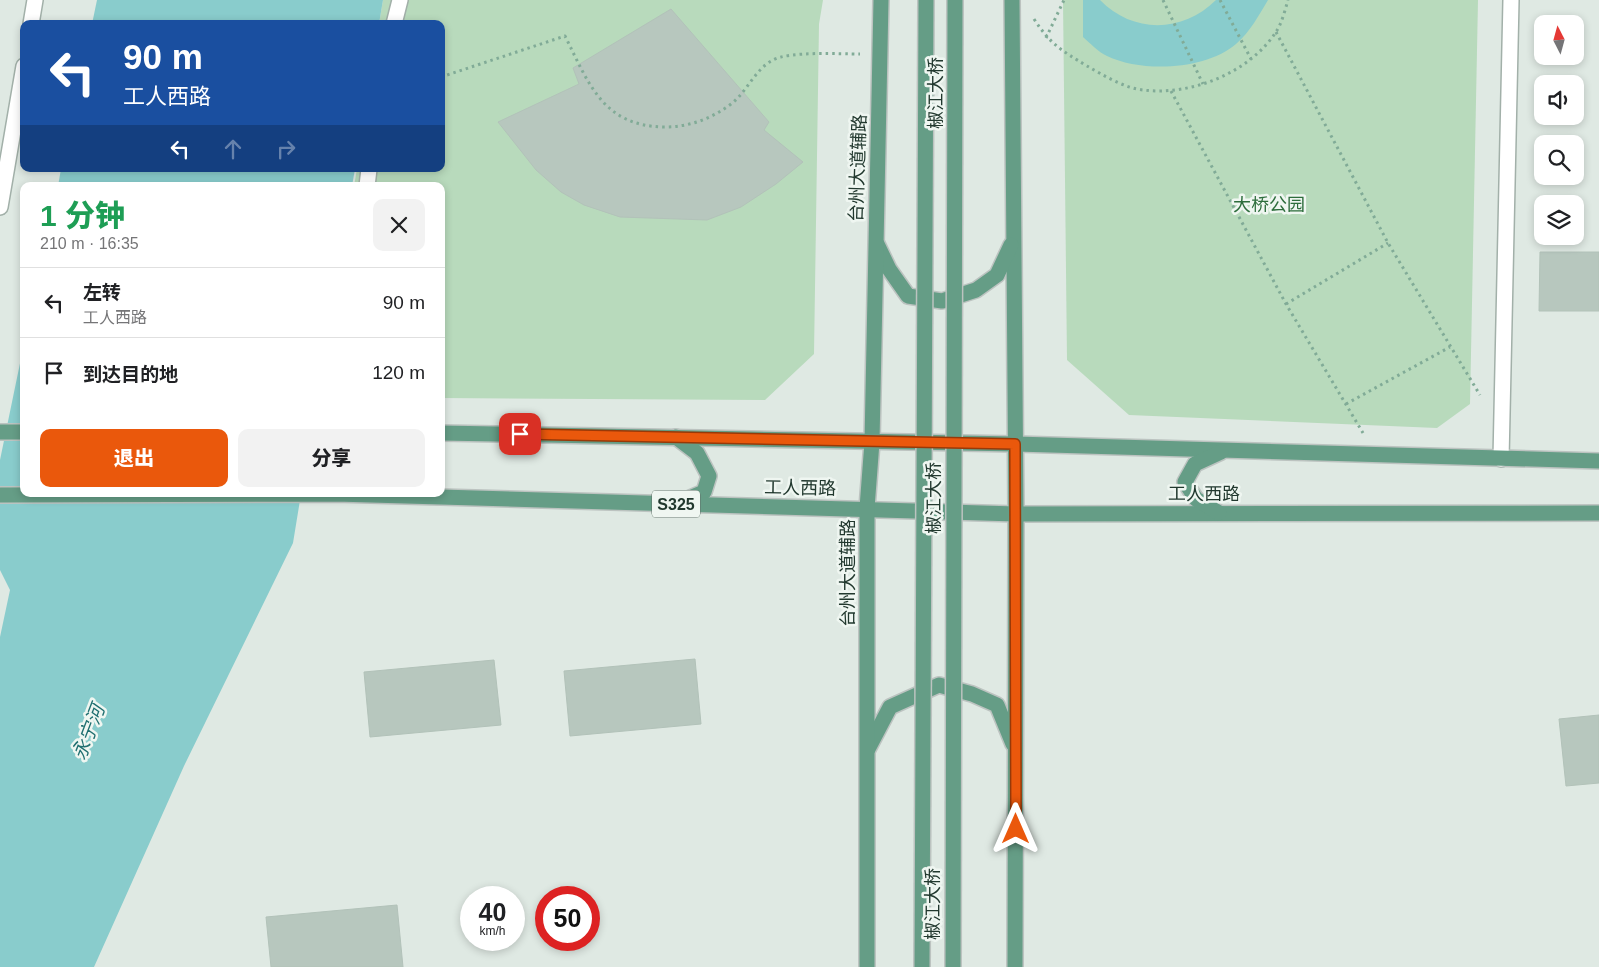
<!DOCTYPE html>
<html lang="zh">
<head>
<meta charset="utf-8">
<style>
	:root { --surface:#fff; --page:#f2f2f2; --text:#202124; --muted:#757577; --line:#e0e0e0; --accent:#ea580c }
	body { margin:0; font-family:Helvetica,"Noto Sans SC",sans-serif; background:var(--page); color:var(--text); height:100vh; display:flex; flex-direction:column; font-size:19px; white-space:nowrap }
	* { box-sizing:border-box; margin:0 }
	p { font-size:16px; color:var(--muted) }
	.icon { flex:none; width:28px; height:28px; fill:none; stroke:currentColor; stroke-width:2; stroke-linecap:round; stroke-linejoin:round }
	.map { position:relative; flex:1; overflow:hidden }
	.side { position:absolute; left:20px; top:182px; width:425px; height:315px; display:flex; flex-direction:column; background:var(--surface); border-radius:10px; box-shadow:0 2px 8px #0003 }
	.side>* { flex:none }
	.top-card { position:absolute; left:20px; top:20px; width:425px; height:152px; border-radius:10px; box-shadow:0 2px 8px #0003; background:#1a4fa0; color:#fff; overflow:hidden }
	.needle { width:32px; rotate:354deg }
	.controls { position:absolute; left:1534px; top:15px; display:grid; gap:10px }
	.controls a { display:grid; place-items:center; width:50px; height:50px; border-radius:10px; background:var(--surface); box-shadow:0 2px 8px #0003; font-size:25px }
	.speed { position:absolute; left:460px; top:886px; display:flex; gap:10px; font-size:25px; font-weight:700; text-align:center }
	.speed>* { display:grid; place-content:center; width:65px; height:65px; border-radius:50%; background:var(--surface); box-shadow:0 2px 8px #0003; line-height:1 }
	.speed small { font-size:12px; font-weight:400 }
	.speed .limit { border:8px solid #d22; background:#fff; color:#111 }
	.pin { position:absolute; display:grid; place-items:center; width:42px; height:42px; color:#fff; margin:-21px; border-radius:10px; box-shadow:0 2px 8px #0006 }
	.me { position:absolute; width:55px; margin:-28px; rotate:0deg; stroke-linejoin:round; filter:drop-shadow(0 0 4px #0008) }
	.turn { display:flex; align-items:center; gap:18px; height:105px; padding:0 20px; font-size:22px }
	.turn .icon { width:65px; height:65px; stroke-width:2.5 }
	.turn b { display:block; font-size:35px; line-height:42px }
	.lanes { display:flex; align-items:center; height:48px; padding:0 20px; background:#0003; justify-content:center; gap:25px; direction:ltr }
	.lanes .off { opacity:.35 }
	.round { display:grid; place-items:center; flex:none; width:52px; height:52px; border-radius:10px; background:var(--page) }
	.headline { display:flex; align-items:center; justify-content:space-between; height:85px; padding:0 20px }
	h1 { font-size:30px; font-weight:800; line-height:38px; color:#1e9e55 }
	.action { display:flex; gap:10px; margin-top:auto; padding:10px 20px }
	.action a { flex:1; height:58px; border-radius:10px; background:var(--accent); color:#fff; font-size:20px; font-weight:800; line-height:58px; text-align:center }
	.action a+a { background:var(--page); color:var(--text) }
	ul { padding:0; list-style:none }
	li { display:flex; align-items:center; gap:15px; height:70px; padding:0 20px; border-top:1px solid var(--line) }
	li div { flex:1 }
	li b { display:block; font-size:19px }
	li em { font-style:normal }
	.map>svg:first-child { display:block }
	.green { fill:#b8dabc }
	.water { fill:#89cccc }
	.building { fill:#b7c7be; stroke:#b2c2b9 }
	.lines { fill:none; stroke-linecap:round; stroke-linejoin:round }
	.minor-casing { stroke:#a2b0a9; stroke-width:18 }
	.major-casing { stroke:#bcc3c0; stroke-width:18 }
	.path { stroke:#81ab97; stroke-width:3; stroke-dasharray:2.5 4; stroke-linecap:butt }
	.minor { stroke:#fff; stroke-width:15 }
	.major { stroke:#659d86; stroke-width:15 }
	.major-bridge-casing { stroke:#bcc3c0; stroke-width:18; stroke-linecap:butt }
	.major-bridge { stroke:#659d86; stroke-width:15 }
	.route-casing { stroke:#983908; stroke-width:12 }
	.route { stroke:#ea580c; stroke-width:9 }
	.labels { text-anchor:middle; stroke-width:5; stroke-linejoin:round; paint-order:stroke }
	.shield { fill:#eff6f1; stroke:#5f7168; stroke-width:1 }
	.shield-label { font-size:16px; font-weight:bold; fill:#21382e }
	.street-label { font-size:18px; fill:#21382e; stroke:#eff6f1 }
	.park-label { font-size:18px; fill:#2d6d3c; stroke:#eff6f1 }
	.water-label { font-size:19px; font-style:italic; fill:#1f6f70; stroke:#eff6f1 }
</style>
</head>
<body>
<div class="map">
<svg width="1599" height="967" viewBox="0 0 1599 967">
	<rect width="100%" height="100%" fill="#dfe9e3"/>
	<!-- green -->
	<g class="green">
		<polygon points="383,0 823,0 819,24 814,354 765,400 441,398 441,186 354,186 357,169 441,169 441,24 379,24"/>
		<polygon points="1063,0 1478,0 1470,404 1437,428 1129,415 1067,360"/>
	</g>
	<!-- water -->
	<g class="water">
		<polygon points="97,0 383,0 379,24 92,24"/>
		<path d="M1083 0H1100C1133 34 1183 33 1216 0H1268C1259 15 1250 32 1236 44 1206 70 1142 73 1107 56 1098 52 1090 43 1083 37Z"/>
		<polygon points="61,169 355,169 352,186 58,186"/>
		<polygon points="24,344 24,494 301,494 293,543 184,766 94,967 0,967 0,637 10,590 0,570 0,460"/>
	</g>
	<!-- building -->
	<g class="building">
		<polygon points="671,9 769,122 764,130 803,162 776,184 741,207 707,220 620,217 584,205 561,192 536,170 498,122 579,84 573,68"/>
		<polygon points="1540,252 1599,252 1599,311 1539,311"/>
		<polygon points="695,659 701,724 570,736 564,671"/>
		<polygon points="494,660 501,725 370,737 364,672"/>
		<polygon points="1599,715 1599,783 1566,786 1559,719"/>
		<polygon points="397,905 403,967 271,967 266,917"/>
	</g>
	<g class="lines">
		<!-- minor casing -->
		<g class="minor-casing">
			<g id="minor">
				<polyline points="31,24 35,0"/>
				<polyline points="394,24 400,0"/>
				<polyline points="367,186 369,169"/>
				<polyline points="0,207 24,66"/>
				<polyline points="1501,459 1511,0"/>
			</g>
		</g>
		<!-- major casing -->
		<g class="major-casing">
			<g id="major">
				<polyline points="1012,0 1016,514 1015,967"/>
				<polyline points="877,244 889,269 908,296 942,301 976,290 997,275 1011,245"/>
				<polyline points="0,432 24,432"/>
				<polyline points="441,433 1015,444 1599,461"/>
				<polyline points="676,437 697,453 709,476 704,492 681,502"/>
				<polyline points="0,495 336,494 1016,514 1599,513"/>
				<polyline points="1219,513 1196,499 1185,482 1195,464 1221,452"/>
				<polyline points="868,749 890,707 939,685 972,694 997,705 1013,744"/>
				<polyline points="867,967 867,508 872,442 881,0"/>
			</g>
		</g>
		<!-- path -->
		<g class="path">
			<polyline points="1163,0 1203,84"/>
			<polyline points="1220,0 1251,59"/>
			<path d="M1034 19C1051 45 1061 50 1087 66 1103 75 1124 88 1143 90 1191 96 1249 73 1276 32 1282 23 1285 10 1288 0"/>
			<polyline points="1276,32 1388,243 1480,395"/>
			<polyline points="1046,38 1064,0"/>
			<path d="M441 77 565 36C589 84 603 126 664 127 689 127 711 119 731 104 747 92 755 69 773 60 789 51 840 54 860 54"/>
			<polyline points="1171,91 1286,304 1363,433"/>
			<polyline points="1286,304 1388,243"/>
			<polyline points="1346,404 1450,347"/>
		</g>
		<!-- minor -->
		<use href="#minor" class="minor"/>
		<!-- major -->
		<use href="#major" class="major"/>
		<!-- major-bridge casing -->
		<g class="major-bridge-casing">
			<g id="major-bridge">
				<polyline points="922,967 926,0"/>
				<polyline points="953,967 955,0"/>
			</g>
		</g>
		<!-- major-bridge -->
		<use href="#major-bridge" class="major-bridge"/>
	</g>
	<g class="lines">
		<!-- route casing -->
		<g class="route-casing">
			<polyline id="route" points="520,434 1015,444 1016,829"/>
		</g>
		<!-- route -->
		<use href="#route" class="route"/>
	</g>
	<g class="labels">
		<!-- shield labels -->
		<rect class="shield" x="652" y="490.5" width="48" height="27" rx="4"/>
		<g class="shield-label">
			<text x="676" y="510">S325</text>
		</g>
		<!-- street labels -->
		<g class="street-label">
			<text transform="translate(936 93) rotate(-90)" y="6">椒江大桥</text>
			<text transform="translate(858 168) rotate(-88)" y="6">台州大道辅路</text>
			<text transform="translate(800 488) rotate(1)" y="6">工人西路</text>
			<text x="1204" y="500">工人西路</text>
			<text transform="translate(934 498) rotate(-90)" y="6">椒江大桥</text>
			<text transform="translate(848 573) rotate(-90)" y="6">台州大道辅路</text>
			<text transform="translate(933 904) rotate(-90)" y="6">椒江大桥</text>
		</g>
		<!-- park labels -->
		<g class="park-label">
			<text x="1269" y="211">大桥公园</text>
		</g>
		<!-- water labels -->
		<g class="water-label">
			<text transform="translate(88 732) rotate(-69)" y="7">永宁河</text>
		</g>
	</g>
</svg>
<div class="controls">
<a><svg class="needle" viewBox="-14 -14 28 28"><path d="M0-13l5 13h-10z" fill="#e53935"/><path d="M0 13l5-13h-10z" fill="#757577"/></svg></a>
<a><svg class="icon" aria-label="sound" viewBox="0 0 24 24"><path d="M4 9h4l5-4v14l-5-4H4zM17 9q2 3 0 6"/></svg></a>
<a><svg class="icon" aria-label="search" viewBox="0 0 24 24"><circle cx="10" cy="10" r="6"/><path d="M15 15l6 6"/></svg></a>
<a><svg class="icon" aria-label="layers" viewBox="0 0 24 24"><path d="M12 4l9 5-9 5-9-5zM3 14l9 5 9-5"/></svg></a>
</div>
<div class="speed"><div>40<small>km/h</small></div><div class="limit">50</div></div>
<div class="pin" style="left:520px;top:434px;background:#d93025"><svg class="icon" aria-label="arrive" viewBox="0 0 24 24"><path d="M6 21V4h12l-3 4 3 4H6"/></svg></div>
<svg class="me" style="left:1016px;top:829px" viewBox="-20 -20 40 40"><path d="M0-17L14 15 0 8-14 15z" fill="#ea580c" stroke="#fff" stroke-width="4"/></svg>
<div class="top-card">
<div class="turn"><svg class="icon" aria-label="left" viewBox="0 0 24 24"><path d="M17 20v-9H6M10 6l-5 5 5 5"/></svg><div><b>90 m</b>工人西路</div></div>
<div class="lanes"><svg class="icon" aria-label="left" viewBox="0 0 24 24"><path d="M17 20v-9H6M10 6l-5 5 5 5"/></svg><svg class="icon off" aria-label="ahead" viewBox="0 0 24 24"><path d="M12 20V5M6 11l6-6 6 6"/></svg><svg class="icon off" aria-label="right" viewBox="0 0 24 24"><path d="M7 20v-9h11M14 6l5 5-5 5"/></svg></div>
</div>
<section class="side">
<div class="headline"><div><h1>1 分钟</h1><p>210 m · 16:35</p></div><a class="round"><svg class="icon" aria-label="close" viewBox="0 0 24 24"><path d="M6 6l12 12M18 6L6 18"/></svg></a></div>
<ul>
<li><svg class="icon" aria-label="left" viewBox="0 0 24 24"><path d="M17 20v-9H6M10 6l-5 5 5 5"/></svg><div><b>左转</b><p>工人西路</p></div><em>90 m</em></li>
<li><svg class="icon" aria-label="arrive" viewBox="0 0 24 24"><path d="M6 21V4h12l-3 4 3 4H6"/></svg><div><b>到达目的地</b></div><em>120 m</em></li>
</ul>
<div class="action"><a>退出</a><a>分享</a></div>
</section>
</div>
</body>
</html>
